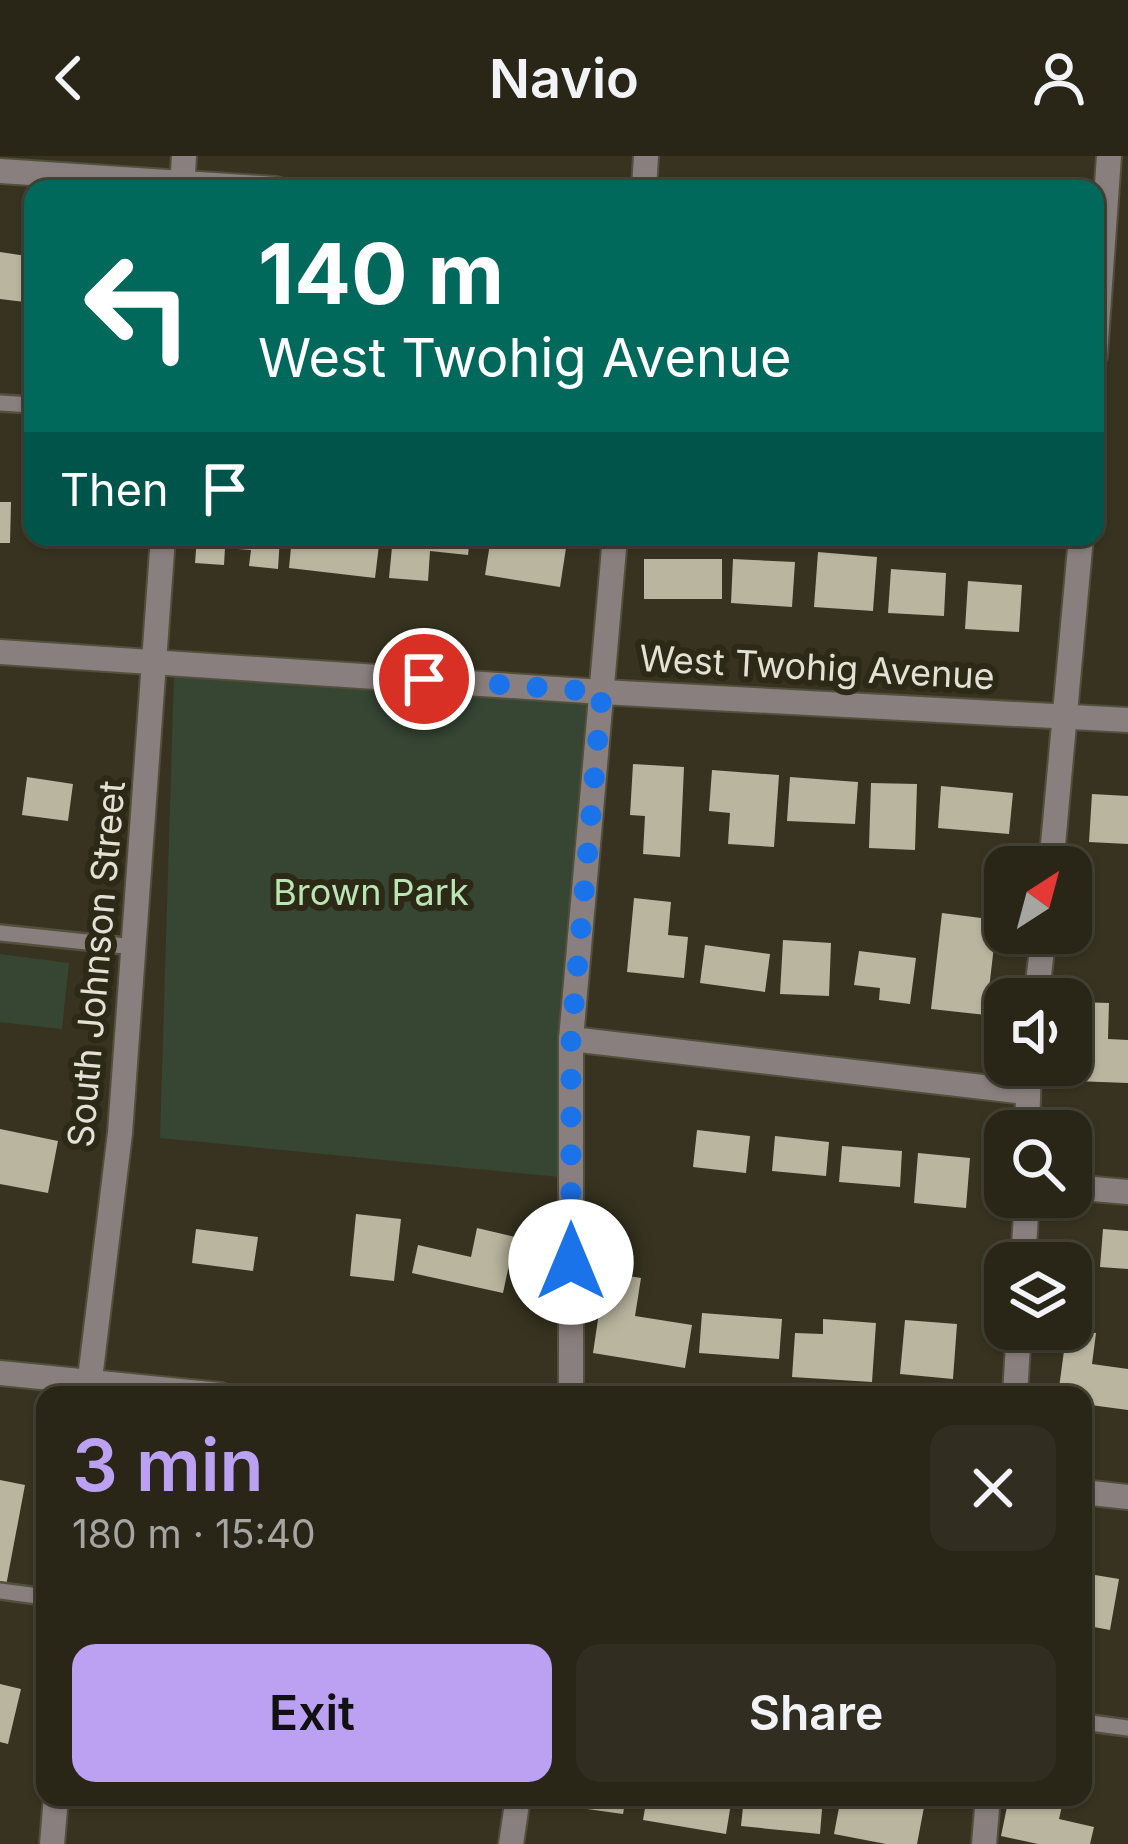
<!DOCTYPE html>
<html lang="en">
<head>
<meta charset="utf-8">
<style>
	:root { --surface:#292618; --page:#312e21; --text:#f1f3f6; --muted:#a5a5a2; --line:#454337; --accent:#bca0f2 }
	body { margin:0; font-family:Inter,sans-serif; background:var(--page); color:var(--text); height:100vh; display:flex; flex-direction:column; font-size:45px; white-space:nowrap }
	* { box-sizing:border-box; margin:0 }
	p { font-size:39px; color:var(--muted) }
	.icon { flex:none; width:66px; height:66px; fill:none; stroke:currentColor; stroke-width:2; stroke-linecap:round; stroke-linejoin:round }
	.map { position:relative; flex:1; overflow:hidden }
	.drawer { position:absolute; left:36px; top:1230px; width:1056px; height:420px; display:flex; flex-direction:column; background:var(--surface); border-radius:24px; box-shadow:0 3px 9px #0004,0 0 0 3px var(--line) }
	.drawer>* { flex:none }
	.top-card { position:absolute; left:24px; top:24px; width:1080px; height:366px; border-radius:24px; box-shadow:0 3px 9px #0004,0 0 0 3px var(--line); background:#00695c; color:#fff; overflow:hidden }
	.needle { width:78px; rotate:36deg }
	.tools { position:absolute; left:984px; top:690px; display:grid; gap:24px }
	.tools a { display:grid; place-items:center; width:108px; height:108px; border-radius:24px; background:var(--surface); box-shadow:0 3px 9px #0004,0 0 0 3px var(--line); font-size:60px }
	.pin { position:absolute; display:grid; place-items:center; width:102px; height:102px; color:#fff; margin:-51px; border:6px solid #fff; border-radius:50%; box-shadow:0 3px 12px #0007 }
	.me { position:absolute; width:132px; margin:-66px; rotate:0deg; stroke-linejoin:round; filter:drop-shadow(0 0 9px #0008) }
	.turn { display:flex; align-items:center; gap:42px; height:252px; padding:0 36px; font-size:54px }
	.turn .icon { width:156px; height:156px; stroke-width:2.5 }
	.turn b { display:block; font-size:84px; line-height:102px }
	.then { display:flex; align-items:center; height:114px; padding:0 36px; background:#0003; gap:24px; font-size:45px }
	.round { display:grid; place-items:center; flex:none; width:126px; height:126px; border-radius:24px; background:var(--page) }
	.overview { display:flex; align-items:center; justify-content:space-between; height:204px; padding:0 36px }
	h1 { font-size:72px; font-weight:600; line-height:90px; color:var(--accent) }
	.cta { display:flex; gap:24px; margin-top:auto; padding:24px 36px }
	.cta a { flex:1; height:138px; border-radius:24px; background:var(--accent); color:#111; font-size:48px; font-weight:600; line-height:138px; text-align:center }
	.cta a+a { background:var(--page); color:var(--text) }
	header { display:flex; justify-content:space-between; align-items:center; height:156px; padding:0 36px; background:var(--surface); font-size:54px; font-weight:600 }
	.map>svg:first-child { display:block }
	.green { fill:#364633 }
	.building { fill:#b9b59e }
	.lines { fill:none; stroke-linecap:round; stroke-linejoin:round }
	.service-casing { stroke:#534f3d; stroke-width:20 }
	.minor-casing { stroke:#534f3d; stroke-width:28 }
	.tertiary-casing { stroke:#534f3d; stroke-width:28 }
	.service { stroke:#8a7f7f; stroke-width:15 }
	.minor { stroke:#8a7f7f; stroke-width:24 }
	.tertiary { stroke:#8a7f7f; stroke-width:24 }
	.route { stroke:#1a73e8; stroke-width:21; stroke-dasharray:0 37.8 }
	.labels { text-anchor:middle; stroke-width:12; stroke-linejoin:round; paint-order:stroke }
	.street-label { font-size:36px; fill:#e3e1d5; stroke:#2d2917 }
	.park-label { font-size:36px; fill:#bae6b4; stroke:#2d2917 }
</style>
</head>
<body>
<header><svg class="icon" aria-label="back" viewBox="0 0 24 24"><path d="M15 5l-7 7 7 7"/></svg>Navio<svg class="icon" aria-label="person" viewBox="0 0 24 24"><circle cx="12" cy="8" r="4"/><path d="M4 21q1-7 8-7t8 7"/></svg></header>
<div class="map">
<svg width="1128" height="1688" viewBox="0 0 1128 1688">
	<rect width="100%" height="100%" fill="#373320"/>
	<!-- green -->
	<g class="green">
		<polygon points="174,519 587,544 560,1021 160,982"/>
		<polygon points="0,798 69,807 62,873 0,866"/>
	</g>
	<!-- building -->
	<g class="building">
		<polygon points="0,96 33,101 33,147 0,143"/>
		<polygon points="0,346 11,346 10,387 0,387"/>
		<polygon points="33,381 109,381 109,386 33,387"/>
		<polygon points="197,381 280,381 278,413 249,410 251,394 225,392 224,409 195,407"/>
		<polygon points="292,381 380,381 375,422 289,412"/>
		<polygon points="393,381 470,381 468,399 430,395 428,425 389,422"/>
		<polygon points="491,381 566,392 560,431 485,419"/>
		<polygon points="818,396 877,401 873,455 814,451"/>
		<rect x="644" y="403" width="78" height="40"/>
		<polygon points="733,403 795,406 792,451 731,447"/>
		<polygon points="891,413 946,417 944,460 888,457"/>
		<polygon points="968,425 1022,429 1019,476 965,473"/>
		<polygon points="633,608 684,611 680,701 643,698 645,660 630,659"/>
		<polygon points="712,614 779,619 774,691 728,688 730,657 709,655"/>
		<polygon points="27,621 73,628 68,665 22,659"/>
		<polygon points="790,621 858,626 855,668 787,665"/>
		<polygon points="871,627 917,628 915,694 869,692"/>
		<polygon points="941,630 1013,637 1009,678 938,672"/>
		<polygon points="1092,638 1128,640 1128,688 1089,686"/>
		<polygon points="634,742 671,746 668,779 688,781 684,822 627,816"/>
		<polygon points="942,757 997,764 986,859 931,853"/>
		<polygon points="783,784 831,787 829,840 780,838"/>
		<polygon points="705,789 770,798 765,836 700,827"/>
		<polygon points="859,795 916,802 910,848 879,844 880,832 854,829"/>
		<polygon points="1077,846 1109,847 1108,883 1128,884 1128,927 1075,925"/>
		<polygon points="0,973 58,985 48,1037 0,1028"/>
		<polygon points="697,974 750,980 746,1017 693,1011"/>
		<polygon points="775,980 829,986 826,1020 772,1015"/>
		<polygon points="842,990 902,995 900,1031 839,1026"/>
		<polygon points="918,997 970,1002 966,1052 914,1047"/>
		<polygon points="356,1058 401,1063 394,1125 350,1120"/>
		<polygon points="477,1072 515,1081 503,1137 412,1117 418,1089 471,1101"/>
		<polygon points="196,1073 258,1081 253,1115 192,1107"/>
		<polygon points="1103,1073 1128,1075 1128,1113 1100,1111"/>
		<polygon points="605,1116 641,1122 635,1160 692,1169 685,1212 593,1197"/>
		<polygon points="702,1157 782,1163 779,1203 699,1197"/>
		<polygon points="823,1163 876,1167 872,1226 792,1221 795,1177 823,1178"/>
		<polygon points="905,1164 957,1168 953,1223 900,1218"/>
		<polygon points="1067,1173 1096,1177 1092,1208 1128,1213 1128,1254 1083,1248 1083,1239 1058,1239"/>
		<polygon points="0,1324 25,1329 6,1430 0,1429"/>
		<polygon points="1095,1419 1119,1423 1110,1474 1083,1469 1083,1431 1093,1433"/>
		<polygon points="0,1528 21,1533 8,1588 0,1586"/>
		<polygon points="422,1641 471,1641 470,1649 422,1644"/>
		<polygon points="552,1641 626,1641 623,1658 551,1648"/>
		<polygon points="647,1641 732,1641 726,1678 643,1664"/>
		<polygon points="744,1641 823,1641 820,1678 741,1670"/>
		<polygon points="841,1641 916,1641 915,1644 925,1646 917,1688 886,1688 834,1678"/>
		<polygon points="1009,1641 1064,1641 1059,1663 1094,1671 1090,1688 1038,1688 1001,1680"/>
	</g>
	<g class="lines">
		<!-- service casing -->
		<g class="service-casing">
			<g id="service">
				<polyline points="0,247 33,249"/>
				<polyline points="0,777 135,791"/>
				<polyline points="0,1435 45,1441"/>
				<polyline points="1083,1566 1128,1572"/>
			</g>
		</g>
		<!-- minor casing -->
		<g class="minor-casing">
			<g id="minor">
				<polyline points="0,15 276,33"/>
				<polyline points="644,33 646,0"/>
				<polyline points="1095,199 1109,0"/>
				<polyline points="0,496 602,536 1128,564"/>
				<polyline points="1051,711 1081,381"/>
				<polyline points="1036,843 1044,777"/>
				<polyline points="571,883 1026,936"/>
				<polyline points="1027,975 1029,909"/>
				<polyline points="1071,1031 1128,1036"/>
				<polyline points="1023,1107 1027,1041"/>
				<polyline points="0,1217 220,1239"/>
				<polyline points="571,1239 571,883 615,381"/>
				<polyline points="1015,1239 1019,1173"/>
				<polyline points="1083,1336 1128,1341"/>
				<polyline points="511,1688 518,1641"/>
				<polyline points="984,1688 988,1641"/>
			</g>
		</g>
		<!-- tertiary casing -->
		<g class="tertiary-casing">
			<g id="tertiary">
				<polyline points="182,33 184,0"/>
				<polyline points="88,1239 120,977 163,381"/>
				<polyline points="52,1688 56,1641"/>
			</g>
		</g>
		<!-- service -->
		<use href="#service" class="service"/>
		<!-- minor -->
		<use href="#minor" class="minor"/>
		<!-- tertiary -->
		<use href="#tertiary" class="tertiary"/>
	</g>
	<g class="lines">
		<!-- route -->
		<polyline class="route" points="424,523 602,536 571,883 571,1106"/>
	</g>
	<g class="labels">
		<!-- street labels -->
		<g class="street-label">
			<text transform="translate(817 511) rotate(3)" y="13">West Twohig Avenue</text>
			<text transform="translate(96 808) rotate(-85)" y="13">South Johnson Street</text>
		</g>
		<!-- park labels -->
		<g class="park-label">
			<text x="371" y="749">Brown Park</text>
		</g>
	</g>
</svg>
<div class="tools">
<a><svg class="needle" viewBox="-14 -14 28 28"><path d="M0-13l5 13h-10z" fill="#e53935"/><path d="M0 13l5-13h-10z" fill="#a5a5a2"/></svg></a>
<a><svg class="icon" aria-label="sound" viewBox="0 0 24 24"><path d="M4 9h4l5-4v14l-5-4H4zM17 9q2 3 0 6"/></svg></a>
<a><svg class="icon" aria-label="search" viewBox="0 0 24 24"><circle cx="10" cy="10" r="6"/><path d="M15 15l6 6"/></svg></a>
<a><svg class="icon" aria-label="layers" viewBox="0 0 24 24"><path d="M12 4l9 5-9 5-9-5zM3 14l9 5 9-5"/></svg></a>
</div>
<div class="pin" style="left:424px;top:523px;background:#d93025"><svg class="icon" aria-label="arrive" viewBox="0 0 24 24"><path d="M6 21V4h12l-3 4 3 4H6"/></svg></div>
<svg class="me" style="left:571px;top:1106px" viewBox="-20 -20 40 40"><circle r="19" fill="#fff"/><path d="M0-13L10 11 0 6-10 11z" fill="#1a73e8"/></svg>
<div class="top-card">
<div class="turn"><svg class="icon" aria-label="left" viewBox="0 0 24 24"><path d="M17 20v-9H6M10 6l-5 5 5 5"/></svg><div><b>140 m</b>West Twohig Avenue</div></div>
<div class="then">Then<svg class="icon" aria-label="arrive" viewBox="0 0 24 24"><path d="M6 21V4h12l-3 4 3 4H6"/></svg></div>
</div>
<section class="drawer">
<div class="overview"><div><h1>3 min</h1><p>180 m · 15:40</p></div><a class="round"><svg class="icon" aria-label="close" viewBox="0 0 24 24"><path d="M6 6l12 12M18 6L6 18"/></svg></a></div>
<div class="cta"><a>Exit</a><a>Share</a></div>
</section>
</div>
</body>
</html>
